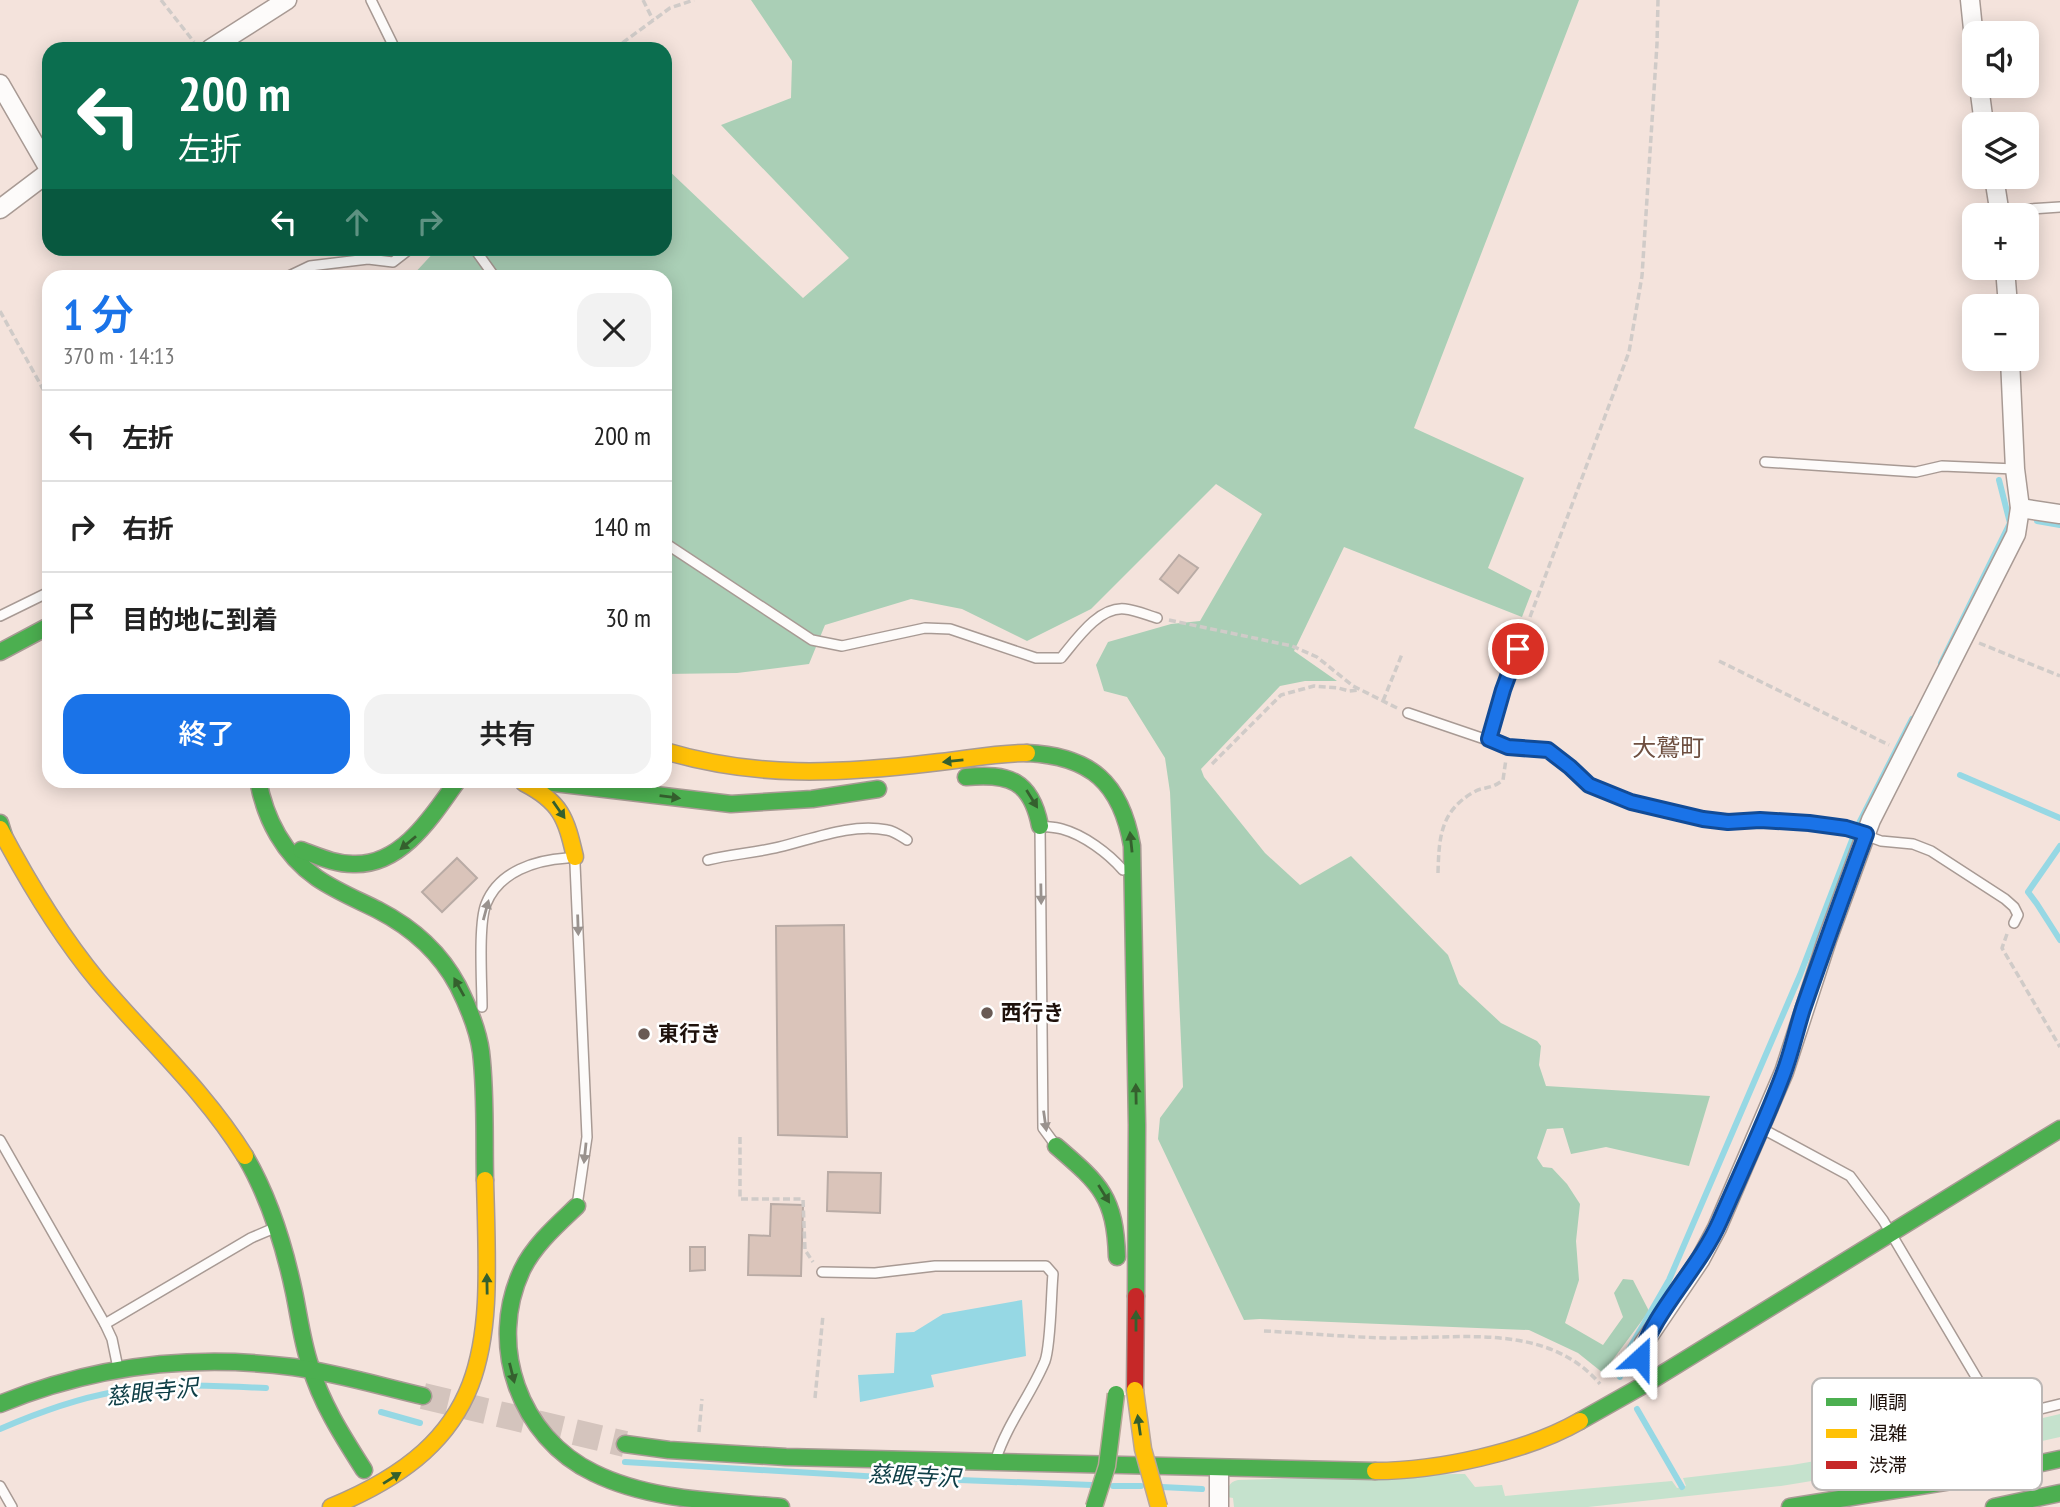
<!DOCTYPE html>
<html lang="ja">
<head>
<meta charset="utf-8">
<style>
	:root { --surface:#fff; --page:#f2f2f2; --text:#222; --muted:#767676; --line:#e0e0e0; --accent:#1a73e8 }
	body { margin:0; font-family:"PT Sans Narrow","Noto Sans JP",sans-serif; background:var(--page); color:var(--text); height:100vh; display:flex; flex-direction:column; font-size:26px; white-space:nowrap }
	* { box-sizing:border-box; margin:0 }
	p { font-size:23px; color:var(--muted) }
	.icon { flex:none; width:38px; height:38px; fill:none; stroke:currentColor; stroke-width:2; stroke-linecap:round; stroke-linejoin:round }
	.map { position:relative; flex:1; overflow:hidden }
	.sheet { position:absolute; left:42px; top:270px; width:630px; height:518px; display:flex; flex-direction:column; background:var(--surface); border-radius:21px; box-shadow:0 4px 18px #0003 }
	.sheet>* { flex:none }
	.banner { position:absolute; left:42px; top:42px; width:630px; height:214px; border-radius:21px; box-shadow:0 4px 18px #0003; background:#0b6e4f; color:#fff; overflow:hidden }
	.fabs { position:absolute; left:1962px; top:21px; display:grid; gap:14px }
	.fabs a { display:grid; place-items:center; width:77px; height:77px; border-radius:14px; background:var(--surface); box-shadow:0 4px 18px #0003; font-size:35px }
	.pin { position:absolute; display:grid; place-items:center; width:60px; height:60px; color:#fff; margin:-30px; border:4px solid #fff; border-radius:50%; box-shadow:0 2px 7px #0007 }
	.me { position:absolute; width:77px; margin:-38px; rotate:24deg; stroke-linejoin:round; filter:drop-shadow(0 0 5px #0008) }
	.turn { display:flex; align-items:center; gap:24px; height:147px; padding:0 21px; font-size:32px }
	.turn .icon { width:91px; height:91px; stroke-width:2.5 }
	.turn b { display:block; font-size:49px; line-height:60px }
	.lanes { display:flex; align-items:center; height:66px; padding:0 21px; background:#0003; justify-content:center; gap:35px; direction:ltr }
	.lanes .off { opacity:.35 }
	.round { display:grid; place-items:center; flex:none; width:74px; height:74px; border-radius:21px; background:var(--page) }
	.summary { display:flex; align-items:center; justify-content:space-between; height:119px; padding:0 21px }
	h1 { font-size:42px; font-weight:600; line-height:52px; color:var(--accent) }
	.button { display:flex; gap:14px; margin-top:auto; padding:14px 21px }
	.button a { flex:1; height:80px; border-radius:21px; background:var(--accent); color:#fff; font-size:28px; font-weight:600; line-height:80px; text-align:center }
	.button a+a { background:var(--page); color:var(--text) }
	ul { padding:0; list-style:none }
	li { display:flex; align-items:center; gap:21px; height:91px; padding:0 21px; border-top:2px solid var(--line) }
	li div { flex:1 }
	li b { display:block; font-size:26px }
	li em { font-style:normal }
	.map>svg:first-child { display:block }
	.green { fill:#c5e2cd }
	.forest { fill:#aacfb6 }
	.water { fill:#96d8e4 }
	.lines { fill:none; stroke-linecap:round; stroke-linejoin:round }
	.stream { stroke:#96d8e4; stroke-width:6 }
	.building { fill:#dac4ba; stroke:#b9aba5; stroke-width:2 }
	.secondary-tunnel { stroke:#d4c4bd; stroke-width:26; stroke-dasharray:26 13; stroke-linecap:butt }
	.lane-casing { stroke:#a89a94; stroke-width:12 }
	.street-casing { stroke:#a89a94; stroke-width:21 }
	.fast-casing { stroke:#a89a94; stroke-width:19 }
	.slow-casing { stroke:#a89a94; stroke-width:19 }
	.jam-casing { stroke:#a89a94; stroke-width:19 }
	.path { stroke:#d0cbc8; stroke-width:3.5; stroke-dasharray:7 3.5; stroke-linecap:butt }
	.lane { stroke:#fdfbfa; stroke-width:9 }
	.street { stroke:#fdfbfa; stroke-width:18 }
	.fast { stroke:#4caf50; stroke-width:16 }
	.slow { stroke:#ffc107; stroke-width:16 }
	.jam { stroke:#c62828; stroke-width:16 }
	.fast-bridge-casing { stroke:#b8a698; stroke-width:19; stroke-linecap:butt }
	.slow-bridge-casing { stroke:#b8a698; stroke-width:19; stroke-linecap:butt }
	.fast-bridge { stroke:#4caf50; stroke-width:16 }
	.slow-bridge { stroke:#ffc107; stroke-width:16 }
	.oneway { fill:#35602e }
	.oneway2 { fill:#99928e }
	.route-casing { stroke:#114b97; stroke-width:18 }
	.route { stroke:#1a73e8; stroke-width:12 }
	.poi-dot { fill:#695a54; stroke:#fff; stroke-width:2.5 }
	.labels { text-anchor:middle; stroke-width:5; stroke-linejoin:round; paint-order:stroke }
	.poi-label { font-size:21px; font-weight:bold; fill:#1e110b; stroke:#fff; text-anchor:start }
	.water-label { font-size:23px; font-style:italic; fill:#0e3e46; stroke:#fff }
	.quarter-label { font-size:24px; fill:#6e4f40; stroke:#fff }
	.key { fill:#fff; stroke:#bcb8b6; stroke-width:2 }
	.key-label { font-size:19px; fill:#1e110b }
</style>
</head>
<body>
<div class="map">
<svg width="2060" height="1507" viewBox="0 0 2060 1507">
	<rect width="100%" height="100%" fill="#f4e3dc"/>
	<!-- green -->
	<g class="green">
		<polygon points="2060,1414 2060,1437 2029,1444 2022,1439 2027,1436 2026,1422"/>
		<path d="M1989 1431 2001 1438 2007 1449 1781 1486 1588 1507H1234L1233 1498 1227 1497C1228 1488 1228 1482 1238 1480L1455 1474H1465L1475 1487 1502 1485 1505 1496 1672 1481 1677 1488 1686 1486 1683 1478 1792 1465Z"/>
	</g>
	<!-- forest -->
	<polygon class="forest" points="751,0 1579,0 1414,428 1524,478 1488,568 1532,591 1522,617 1344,547 1294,651 1337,681 1305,681 1280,686 1201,769 1204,777 1265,853 1300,885 1351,856 1448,955 1459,984 1501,1023 1537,1041 1541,1046 1539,1065 1546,1086 1710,1096 1689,1166 1606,1147 1571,1154 1563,1128 1547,1129 1537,1158 1543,1167 1552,1168 1567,1184 1580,1204 1576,1241 1579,1280 1565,1323 1603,1345 1623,1317 1614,1293 1623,1279 1633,1280 1649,1311 1603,1373 1578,1353 1529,1330 1260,1319 1244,1320 1158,1139 1160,1118 1183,1087 1170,792 1165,758 1127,697 1104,691 1096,665 1108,642 1171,624 1200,621 1262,514 1216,484 1091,609 1027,641 962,609 911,599 825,625 809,664 737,673 665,674 665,276 412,276 437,249 665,248 665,167 803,298 849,258 721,125 791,98 792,61"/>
	<!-- water -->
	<polygon class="water" points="1022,1300 1026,1356 931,1375 934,1387 860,1402 858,1375 894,1373 896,1333 914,1332 943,1314"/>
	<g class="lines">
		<!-- stream -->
		<g class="stream">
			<polyline points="2037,521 2060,525"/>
			<polyline points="1941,663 2010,523 1999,480"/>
			<polyline points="1960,775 2060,818"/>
			<polyline points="2060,846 2028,892 2037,904 2060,940"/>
			<polyline points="1620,1377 1624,1358 1669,1280 1800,975 1857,827 1912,719"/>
			<polyline points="1637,1409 1682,1487"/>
			<polyline points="381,1412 420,1423"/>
			<path d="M0 1429C37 1413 75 1399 114 1392 163 1382 216 1386 266 1388"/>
			<polyline points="625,1462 881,1477 1092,1485"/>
			<polyline points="1113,1486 1141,1486"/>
			<polyline points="1162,1487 1202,1489"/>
		</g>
	</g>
	<!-- building -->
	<g class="building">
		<polygon points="1179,555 1198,568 1178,593 1160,579"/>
		<polygon points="457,858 477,878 442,912 422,892"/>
		<polygon points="844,925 847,1137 778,1135 776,926"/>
		<polygon points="828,1172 881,1173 880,1213 827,1211"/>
		<polygon points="771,1204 803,1205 801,1276 748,1275 749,1235 770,1236"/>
		<polygon points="690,1247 705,1247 705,1270 690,1271"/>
	</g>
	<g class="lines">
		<!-- secondary-tunnel -->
		<polyline class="secondary-tunnel" points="423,1396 625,1444"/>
		<!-- lane casing -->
		<g class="lane-casing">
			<g id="lane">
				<polyline points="371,0 395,49"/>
				<polyline points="2000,211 2060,207"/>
				<polyline points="474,248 494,276"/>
				<polyline points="289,276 310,266 368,259 393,262 411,248"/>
				<polyline points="1765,462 1916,472 1942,466 2015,469"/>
				<path d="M665 543 812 640 842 646 925 628 950 629 1036 658H1061C1076 640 1099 606 1125 609 1135 610 1147 615 1157 618"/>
				<polyline points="0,616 49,592"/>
				<polyline points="1408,713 1508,747 1548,750 1589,785 1631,802 1703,819 1728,822 1760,819 1846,828 1881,841 1913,844 1931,851 2005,899 2014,907 2018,915 2014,923"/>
				<polyline points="1489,739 1503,690 1526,628"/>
				<path d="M708 860C731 854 755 853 779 847 813 839 851 823 887 830 894 831 901 836 907 840"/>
				<polyline points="575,864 587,1137 578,1199"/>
				<path d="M482 1007C482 983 478 924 486 904 499 871 536 860 567 858"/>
				<polyline points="1761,1128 1850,1176 1883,1220 2014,1441"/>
				<polyline points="0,1140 105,1324 112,1339 118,1368"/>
				<path d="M1054 1143 1043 1128 1040 826C1047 827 1055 827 1062 829 1084 835 1108 853 1123 870"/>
				<path d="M822 1272 875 1273 935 1266H1046L1053 1274C1051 1295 1051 1344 1045 1361 1031 1395 1007 1424 996 1459"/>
				<polyline points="105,1324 251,1238 272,1229"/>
				<polyline points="2000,1419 2060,1404"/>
				<polyline points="0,1486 12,1507"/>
			</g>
		</g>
		<!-- street casing -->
		<g class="street-casing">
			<g id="street">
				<polyline points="1970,0 1974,39"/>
				<polyline points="210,49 287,0"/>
				<polyline points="0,84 49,169"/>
				<polyline points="1979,86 1984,124"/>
				<polyline points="1994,177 2000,215"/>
				<polyline points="0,209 49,172"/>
				<polyline points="2005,268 2008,306"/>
				<polyline points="2020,508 2060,514"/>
				<path d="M1649 1382C1639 1367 1639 1360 1644 1343L1700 1260 1717 1228 1784 1072 1827 940 1871 820 2016 534 2020 508 2015 469 2010 359"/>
				<polyline points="1219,1469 1219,1507"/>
			</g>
		</g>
		<!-- fast casing -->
		<g class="fast-casing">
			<g id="fast">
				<polyline points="0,652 49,626"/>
				<path d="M1027 753C1091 756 1121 783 1132 846L1137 1125 1136 1296"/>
				<path d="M966 777C1009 773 1031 780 1040 826"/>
				<path d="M258 780C265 819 284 855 317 878 336 891 358 900 378 910 413 928 440 952 458 986 468 1006 478 1030 481 1052 486 1093 484 1138 485 1180"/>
				<polyline points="529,780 731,804 812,799 878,789"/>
				<polyline points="0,823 4,836"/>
				<path d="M301 850C318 856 334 864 353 864 402 866 433 815 458 780"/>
				<path d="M1056 1146C1100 1184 1115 1196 1117 1257"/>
				<path d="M245 1156C269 1197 284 1245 294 1292 299 1316 302 1341 310 1365 321 1403 343 1437 364 1470"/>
				<path d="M577 1206C557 1225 534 1245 522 1270 487 1345 519 1437 594 1473 651 1501 719 1501 781 1507"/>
				<path d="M0 1404C93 1366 193 1354 293 1367 337 1373 380 1386 423 1396"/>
				<polyline points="1580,1421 1649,1382 2060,1129"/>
				<polyline points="625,1444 669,1450 786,1457 1375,1471"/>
				<polyline points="1790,1507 1976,1477 2060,1459"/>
				<polyline points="1994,1507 2060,1493"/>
			</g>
		</g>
		<!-- slow casing -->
		<g class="slow-casing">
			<g id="slow">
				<path d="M665 751C755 778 838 774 931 763 963 760 995 753 1027 753"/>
				<path d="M524 783C561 802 566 818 575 857"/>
				<path d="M0 829C28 882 59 934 98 981 147 1039 204 1090 245 1156"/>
				<path d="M1375 1471C1437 1471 1526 1452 1580 1421"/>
				<path d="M331 1507C501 1437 489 1339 485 1180"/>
			</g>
		</g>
		<!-- jam casing -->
		<g class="jam-casing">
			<polyline id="jam" points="1135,1390 1136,1296"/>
		</g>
		<!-- path -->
		<g class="path">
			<polyline points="161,0 194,42"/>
			<polyline points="643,0 653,20"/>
			<polyline points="614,49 670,8 694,0"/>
			<polyline points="0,311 49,400"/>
			<polyline points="1530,617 1629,352 1642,276 1657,44 1658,0"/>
			<polyline points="1169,620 1292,646 1317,657 1353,686 1397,708"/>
			<polyline points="1979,643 2060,676"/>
			<polyline points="1719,661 1889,745"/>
			<polyline points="1383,701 1402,654"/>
			<polyline points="1212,764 1281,695 1314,686 1338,688 1349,691 1359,690"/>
			<path d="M1438 873C1439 838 1440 811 1474 792 1484 786 1491 790 1503 780L1506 759"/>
			<polyline points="2007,934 2002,948 2060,1047"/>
			<polyline points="740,1137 740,1199 803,1199 805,1250 813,1262"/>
			<path d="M1264 1331C1305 1333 1346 1337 1387 1338 1460 1339 1547 1322 1600 1384"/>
			<polyline points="815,1398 823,1315"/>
			<polyline points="699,1432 702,1399"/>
		</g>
		<!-- lane -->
		<use href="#lane" class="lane"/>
		<!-- street -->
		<use href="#street" class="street"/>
		<!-- fast -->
		<use href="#fast" class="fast"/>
		<!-- slow -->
		<use href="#slow" class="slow"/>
		<!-- jam -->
		<use href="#jam" class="jam"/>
		<!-- fast-bridge casing -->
		<g class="fast-bridge-casing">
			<polyline id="fast-bridge" points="1094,1507 1107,1466 1116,1394"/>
		</g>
		<!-- slow-bridge casing -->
		<g class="slow-bridge-casing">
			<polyline id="slow-bridge" points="1135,1390 1143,1449 1159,1507"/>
		</g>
		<!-- fast-bridge -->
		<use href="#fast-bridge" class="fast-bridge"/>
		<!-- slow-bridge -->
		<use href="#slow-bridge" class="slow-bridge"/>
	</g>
	<!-- one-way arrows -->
	<defs><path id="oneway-solid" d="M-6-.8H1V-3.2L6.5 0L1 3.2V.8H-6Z" transform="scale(1.75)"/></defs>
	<g class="oneway">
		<use href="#oneway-solid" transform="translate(953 761) rotate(174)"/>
		<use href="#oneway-solid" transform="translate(670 797) rotate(7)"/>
		<use href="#oneway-solid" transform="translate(1032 799) rotate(58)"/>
		<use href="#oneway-solid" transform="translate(559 810) rotate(55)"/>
		<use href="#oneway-solid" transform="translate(1131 842) rotate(-96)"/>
		<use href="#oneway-solid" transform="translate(408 843) rotate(140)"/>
		<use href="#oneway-solid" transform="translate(459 987) rotate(-119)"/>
		<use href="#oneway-solid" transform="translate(1136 1094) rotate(-91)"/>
		<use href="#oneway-solid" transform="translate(1104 1194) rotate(58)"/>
		<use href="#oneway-solid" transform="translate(487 1284) rotate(-91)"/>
		<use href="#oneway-solid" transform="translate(1136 1321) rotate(-90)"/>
		<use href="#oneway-solid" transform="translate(512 1373) rotate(76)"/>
		<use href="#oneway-solid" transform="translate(1139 1425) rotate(-98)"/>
		<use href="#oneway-solid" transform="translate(392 1478) rotate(-32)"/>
	</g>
	<g class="oneway2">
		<use href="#oneway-solid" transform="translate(1041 894) rotate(89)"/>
		<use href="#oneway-solid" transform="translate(486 910) rotate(-75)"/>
		<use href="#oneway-solid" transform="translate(578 925) rotate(88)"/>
		<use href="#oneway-solid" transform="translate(1045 1121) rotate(82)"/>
		<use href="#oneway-solid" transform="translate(585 1153) rotate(96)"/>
	</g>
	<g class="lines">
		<!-- route casing -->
		<g class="route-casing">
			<path id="route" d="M1518 649 1503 690 1489 739 1508 747 1548 750 1570 767 1589 785 1631 802 1703 819 1728 822 1760 820 1809 823 1846 828 1866 834C1844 893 1823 951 1803 1009 1796 1031 1791 1054 1783 1075 1764 1125 1741 1173 1720 1221 1699 1269 1653 1312 1640 1358"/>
		</g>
		<!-- route -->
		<use href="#route" class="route"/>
	</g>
	<!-- markers -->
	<g class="poi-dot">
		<circle cx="987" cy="1013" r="7"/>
		<circle cx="644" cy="1034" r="7"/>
	</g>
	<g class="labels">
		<!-- poi labels -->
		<g class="poi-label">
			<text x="1001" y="1020">西行き</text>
			<text x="658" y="1041">東行き</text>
		</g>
		<!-- water labels -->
		<g class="water-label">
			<text transform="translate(152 1392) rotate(-6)" y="8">慈眼寺沢</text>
			<text transform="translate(914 1476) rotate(3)" y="8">慈眼寺沢</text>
		</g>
		<!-- quarter labels -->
		<g class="quarter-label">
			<text x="1668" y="756">大鷲町</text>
		</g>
	</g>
	<!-- legend -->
	<rect x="1812" y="1378" width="230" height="112" rx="10" class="key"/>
	<rect x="1826" y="1398" width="31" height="8" fill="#4caf50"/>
	<rect x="1826" y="1429" width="31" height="9" fill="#ffc107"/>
	<rect x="1826" y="1461" width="31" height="8" fill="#c62828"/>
	<g class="key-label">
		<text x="1869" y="1409">順調</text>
		<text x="1869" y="1440">混雑</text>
		<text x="1869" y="1472">渋滞</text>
	</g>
</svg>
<div class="fabs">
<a><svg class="icon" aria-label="sound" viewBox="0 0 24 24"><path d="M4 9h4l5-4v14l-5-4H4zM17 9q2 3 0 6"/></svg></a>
<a><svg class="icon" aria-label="layers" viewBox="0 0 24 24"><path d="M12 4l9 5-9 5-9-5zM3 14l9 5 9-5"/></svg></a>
<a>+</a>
<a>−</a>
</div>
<div class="pin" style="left:1518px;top:649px;background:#d93025"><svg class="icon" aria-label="arrive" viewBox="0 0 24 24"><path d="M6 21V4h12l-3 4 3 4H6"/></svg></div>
<svg class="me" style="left:1640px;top:1358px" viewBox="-20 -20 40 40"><path d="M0-17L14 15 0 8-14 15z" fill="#1a73e8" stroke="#fff" stroke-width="4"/></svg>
<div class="banner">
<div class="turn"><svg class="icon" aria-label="left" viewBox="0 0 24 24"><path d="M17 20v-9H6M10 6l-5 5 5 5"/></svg><div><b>200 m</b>左折</div></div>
<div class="lanes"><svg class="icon" aria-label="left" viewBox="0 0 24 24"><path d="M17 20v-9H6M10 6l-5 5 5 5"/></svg><svg class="icon off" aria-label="ahead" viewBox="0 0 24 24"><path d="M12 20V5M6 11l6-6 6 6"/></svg><svg class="icon off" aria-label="right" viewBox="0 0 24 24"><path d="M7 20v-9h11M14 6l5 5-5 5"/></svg></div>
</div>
<section class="sheet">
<div class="summary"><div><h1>1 分</h1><p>370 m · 14:13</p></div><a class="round"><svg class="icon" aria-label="close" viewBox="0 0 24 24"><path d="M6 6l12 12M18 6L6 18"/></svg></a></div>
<ul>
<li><svg class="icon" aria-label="left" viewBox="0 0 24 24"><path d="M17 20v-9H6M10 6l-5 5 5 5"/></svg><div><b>左折</b></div><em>200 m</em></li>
<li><svg class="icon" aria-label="right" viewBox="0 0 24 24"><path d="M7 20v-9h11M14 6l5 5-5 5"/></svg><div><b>右折</b></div><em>140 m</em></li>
<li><svg class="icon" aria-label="arrive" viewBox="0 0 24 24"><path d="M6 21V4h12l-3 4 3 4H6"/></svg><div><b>目的地に到着</b></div><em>30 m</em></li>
</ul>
<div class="button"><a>終了</a><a>共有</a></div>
</section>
</div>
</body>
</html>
